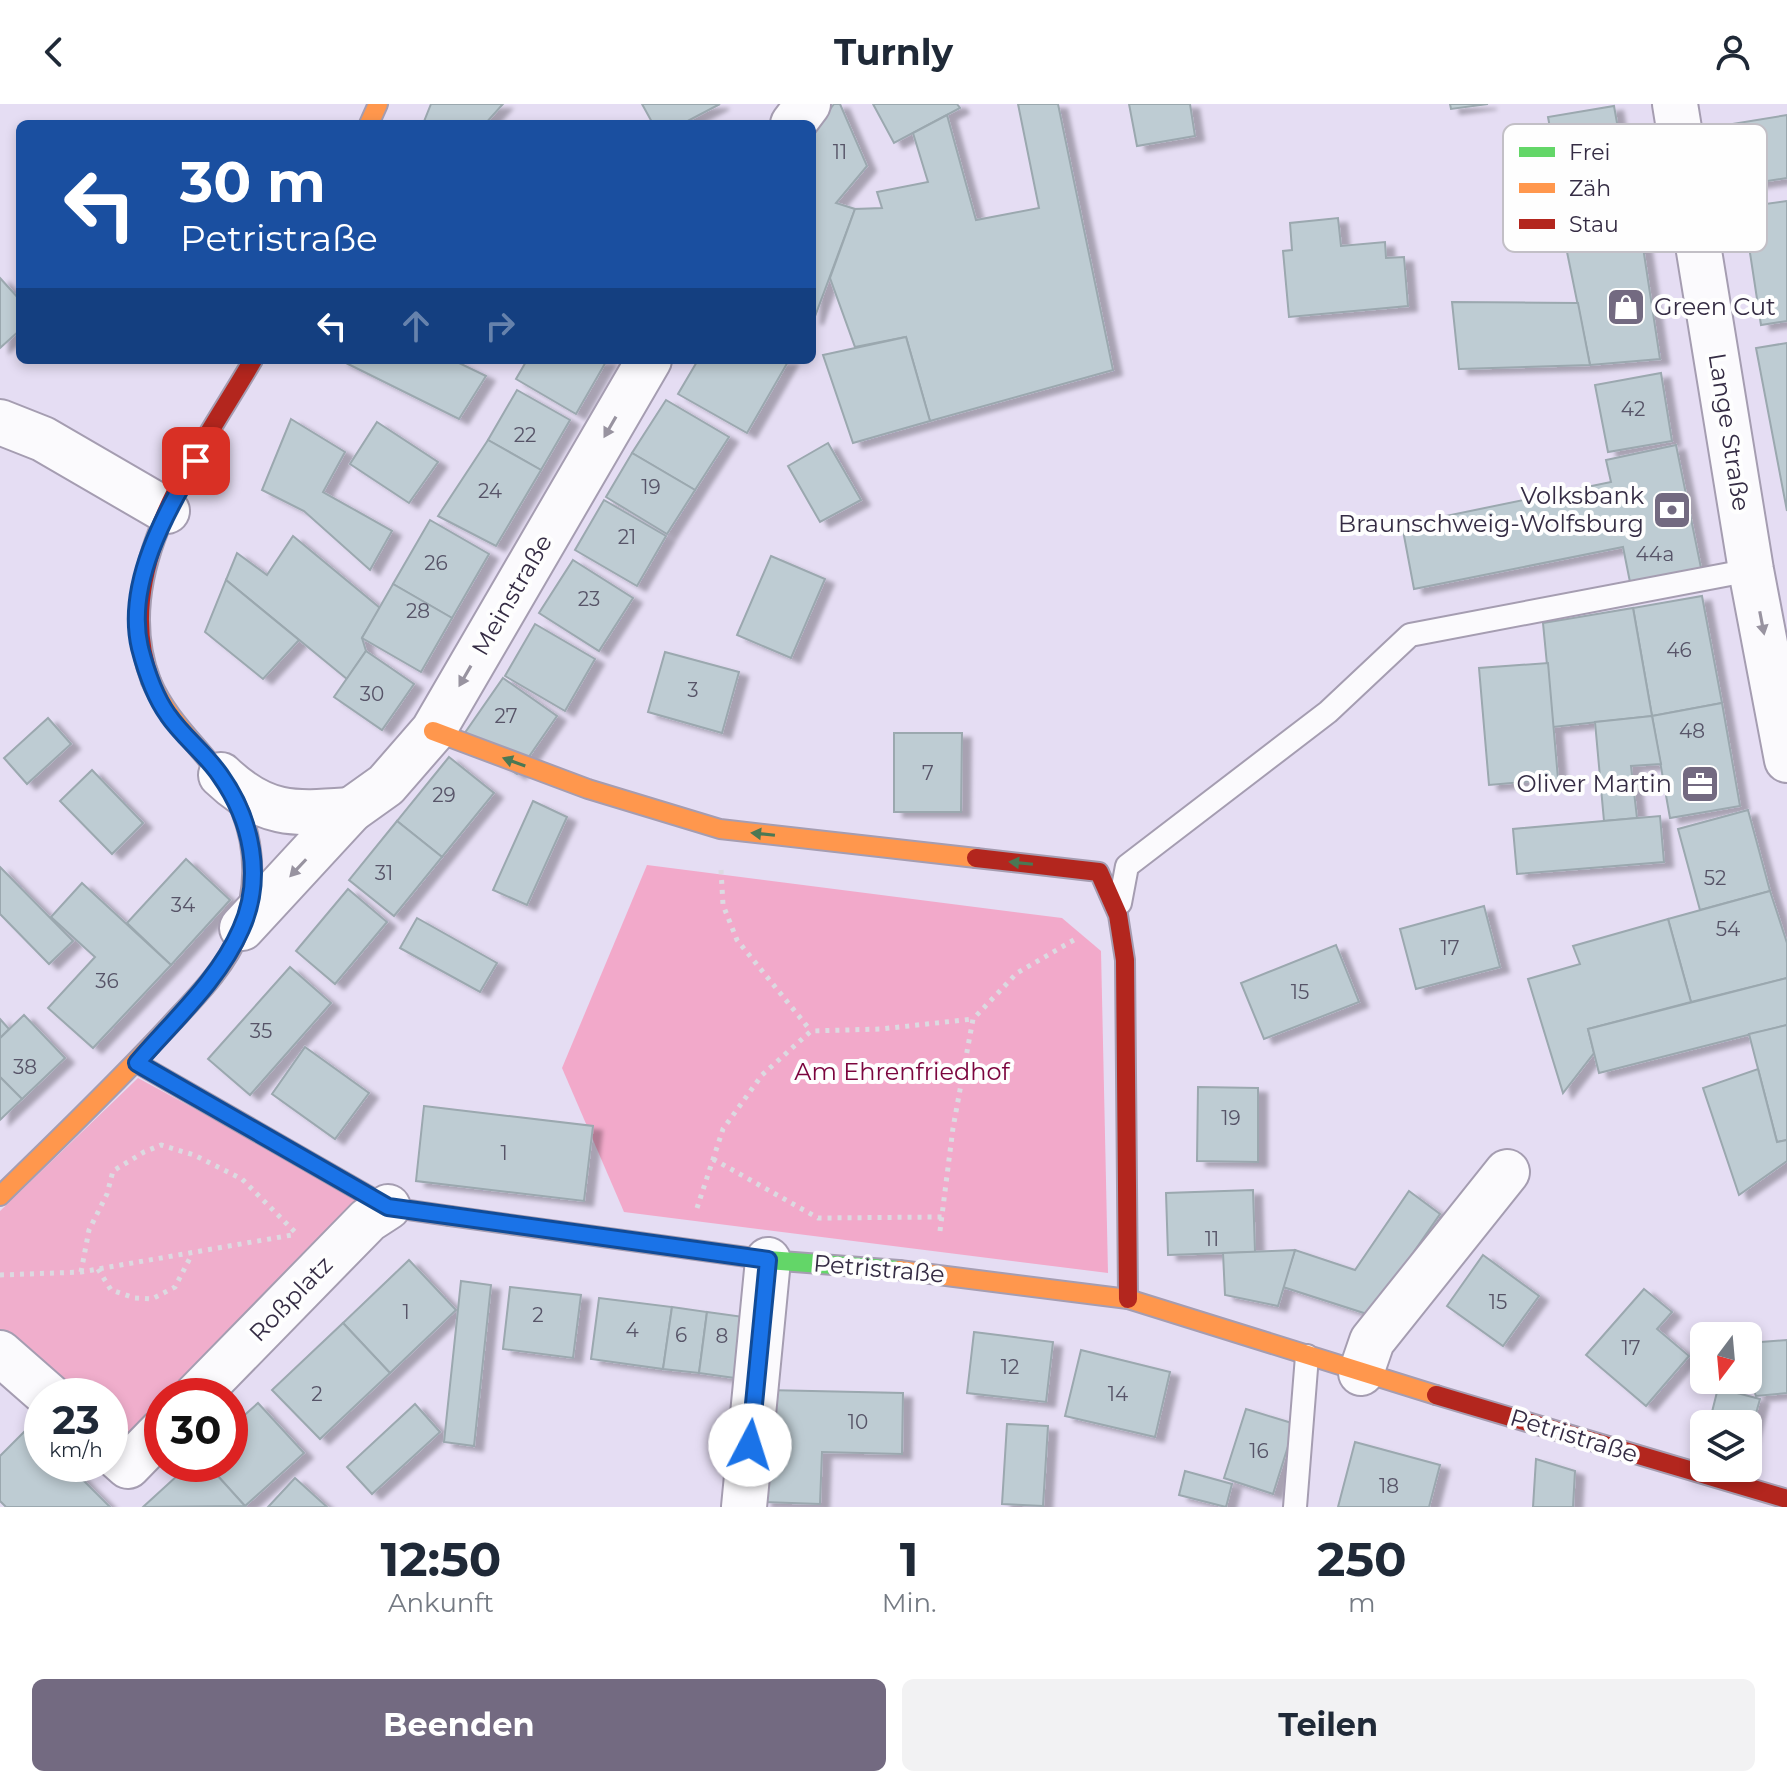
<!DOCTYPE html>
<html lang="de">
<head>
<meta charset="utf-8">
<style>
	:root { --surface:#fff; --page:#f2f2f3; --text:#1f2937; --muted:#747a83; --accent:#736a81 }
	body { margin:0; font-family:Montserrat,sans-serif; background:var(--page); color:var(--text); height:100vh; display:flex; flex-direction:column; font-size:30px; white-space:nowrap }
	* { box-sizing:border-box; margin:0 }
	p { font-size:26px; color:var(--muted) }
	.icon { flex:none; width:44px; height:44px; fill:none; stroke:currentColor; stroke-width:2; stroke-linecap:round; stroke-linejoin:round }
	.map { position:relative; height:1403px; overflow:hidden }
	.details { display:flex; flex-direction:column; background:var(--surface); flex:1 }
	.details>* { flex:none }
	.hud { position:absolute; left:16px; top:16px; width:800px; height:244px; border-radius:12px; box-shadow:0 4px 12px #0003; background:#1a4fa0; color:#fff; overflow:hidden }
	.needle { width:52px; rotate:196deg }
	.buttons { position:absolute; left:1690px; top:1218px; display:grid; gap:16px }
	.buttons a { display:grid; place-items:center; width:72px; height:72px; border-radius:12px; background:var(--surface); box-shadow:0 4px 12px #0003; font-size:40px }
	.speed { position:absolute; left:24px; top:1274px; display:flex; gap:16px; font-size:40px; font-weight:700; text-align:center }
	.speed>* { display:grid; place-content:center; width:104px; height:104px; border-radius:50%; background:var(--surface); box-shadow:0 4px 12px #0003; line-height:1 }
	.speed small { font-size:20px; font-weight:400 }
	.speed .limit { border:12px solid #d22; background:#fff; color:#111 }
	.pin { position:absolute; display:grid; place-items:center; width:68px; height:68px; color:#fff; margin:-34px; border-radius:16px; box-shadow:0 4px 12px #0006 }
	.me { position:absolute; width:88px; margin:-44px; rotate:5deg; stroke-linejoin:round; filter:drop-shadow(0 0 6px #0008) }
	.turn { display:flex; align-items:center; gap:28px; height:168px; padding:0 32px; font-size:36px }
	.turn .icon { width:104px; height:104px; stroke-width:2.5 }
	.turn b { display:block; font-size:56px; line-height:68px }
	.lanes { display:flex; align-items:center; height:76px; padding:0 32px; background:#0003; justify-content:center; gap:40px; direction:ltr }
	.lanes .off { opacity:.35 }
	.eta { display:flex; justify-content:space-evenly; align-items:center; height:136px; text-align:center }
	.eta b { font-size:48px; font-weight:700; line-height:56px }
	.primary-button { display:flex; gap:16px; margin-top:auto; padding:16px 32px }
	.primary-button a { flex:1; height:92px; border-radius:12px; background:var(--accent); color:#fff; font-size:32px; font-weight:700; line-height:92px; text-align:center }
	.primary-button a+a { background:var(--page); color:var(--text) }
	header { display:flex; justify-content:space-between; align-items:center; height:104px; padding:0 32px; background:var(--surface); font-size:36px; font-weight:700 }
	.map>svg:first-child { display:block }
	.green { fill:#f0aecc }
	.forest { fill:#f2a9ca }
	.building { fill:#beccd3; stroke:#9ba8af; stroke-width:2; filter:url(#shadow) }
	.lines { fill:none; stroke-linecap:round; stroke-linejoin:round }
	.lane-casing { stroke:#a59db1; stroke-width:26 }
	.street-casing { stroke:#a59db1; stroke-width:48 }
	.fast-casing { stroke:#a59db1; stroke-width:22 }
	.slow-casing { stroke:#a59db1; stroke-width:22 }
	.jam-casing { stroke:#a59db1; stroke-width:22 }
	.path { stroke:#dcdae1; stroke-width:5; stroke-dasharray:4 6; stroke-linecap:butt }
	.lane { stroke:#fbfafd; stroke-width:22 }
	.street { stroke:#fbfafd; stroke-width:44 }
	.fast { stroke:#63d668; stroke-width:18 }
	.slow { stroke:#ff974d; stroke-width:18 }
	.jam { stroke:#b3261e; stroke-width:18 }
	.oneway { fill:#9893a0 }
	.oneway2 { fill:#4a7854 }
	.route-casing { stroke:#114b97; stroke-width:20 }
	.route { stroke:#1a73e8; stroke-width:14 }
	.labels { text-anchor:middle; stroke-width:8; stroke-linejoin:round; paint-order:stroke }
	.number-label { font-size:20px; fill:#575468 }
	.poi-label { font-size:24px; fill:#352c44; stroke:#fefefe; text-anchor:end }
	.street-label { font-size:24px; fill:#352c44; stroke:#fefefe }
	.park-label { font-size:24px; fill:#7b053e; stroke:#fefefe }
	.key { fill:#fefefe; stroke:#c2bfc6; stroke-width:2 }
	.key-label { font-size:22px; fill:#352c44 }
</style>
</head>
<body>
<header><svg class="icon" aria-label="back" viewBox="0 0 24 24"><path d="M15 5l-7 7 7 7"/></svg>Turnly<svg class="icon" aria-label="person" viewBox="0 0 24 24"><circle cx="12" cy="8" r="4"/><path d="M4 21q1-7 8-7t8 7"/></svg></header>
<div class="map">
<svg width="1787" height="1403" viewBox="0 0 1787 1403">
	<defs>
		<filter id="shadow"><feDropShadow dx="9" dy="5" stdDeviation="2" flood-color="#0004"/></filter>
	</defs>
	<rect width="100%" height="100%" fill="#e5ddf3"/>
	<!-- green -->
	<polygon class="green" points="138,974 367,1098 179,1292 162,1292 162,1310 127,1346 110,1330 110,1292 67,1292 0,1233 0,1107"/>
	<!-- forest -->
	<polygon class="forest" points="647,761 1062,814 1101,847 1108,1169 624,1108 562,964"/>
	<!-- building -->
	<g class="building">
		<polygon points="431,0 503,0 485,20 423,20"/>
		<polygon points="642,0 720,0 682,20 653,20"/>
		<polygon points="834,0 840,0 867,62 836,99 855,105 814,215 812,215 812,29"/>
		<polygon points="873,0 957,0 960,4 894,39"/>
		<polygon points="1018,0 1058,0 1113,266 930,317 906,233 855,243 830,174 855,105 882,104 877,88 928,78 913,29 947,11 976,116 1039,104"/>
		<polygon points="1129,0 1190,0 1195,32 1137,42"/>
		<polygon points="1450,0 1488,0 1451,5"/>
		<polygon points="1614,2 1632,103 1515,124 1504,61 1555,51 1548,13"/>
		<polygon points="1787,11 1787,74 1742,81 1732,20"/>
		<polygon points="1787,97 1787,217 1761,221 1743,103"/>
		<polygon points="1338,114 1341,142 1385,138 1386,154 1404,153 1408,202 1289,213 1283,147 1292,146 1290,119"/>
		<polygon points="1641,130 1660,255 1590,261 1566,143"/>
		<polygon points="0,174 20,196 20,226 0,244"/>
		<polygon points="1452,198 1578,199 1590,261 1459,265"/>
		<polygon points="906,233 930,317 853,339 823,251"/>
		<polygon points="1787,239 1787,407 1756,244"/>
		<polygon points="340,256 453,256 486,272 459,315"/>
		<polygon points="527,256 607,256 576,310 516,275"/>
		<polygon points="698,256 789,256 747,329 678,290"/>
		<polygon points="1661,269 1672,337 1608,348 1595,281"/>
		<polygon points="517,286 570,316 541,366 488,336"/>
		<polygon points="666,296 729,333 695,386 632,349"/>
		<polygon points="291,315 345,348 323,388 392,427 370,466 304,407 262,386"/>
		<polygon points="377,318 438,358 409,399 350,360"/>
		<polygon points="488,336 541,366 496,442 438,412"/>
		<polygon points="828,339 861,396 820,418 788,362"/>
		<polygon points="1676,341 1701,464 1630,478 1623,443 1414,485 1402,421 1611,378 1606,356"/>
		<polygon points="632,349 695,386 667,430 606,393"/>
		<polygon points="604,396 666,432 637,482 575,446"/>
		<polygon points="430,416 489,450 452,514 393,480"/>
		<polygon points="293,432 380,504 362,534 366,547 347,575 226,476 237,449 267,471"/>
		<polygon points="771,452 825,475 791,554 737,531"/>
		<polygon points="573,456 633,494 599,547 539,509"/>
		<polygon points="226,476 299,536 263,575 205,528"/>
		<polygon points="393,480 452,514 421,568 362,534"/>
		<polygon points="1702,492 1722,599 1652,612 1633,504"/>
		<polygon points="1633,504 1652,612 1553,623 1543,519"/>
		<polygon points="535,520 595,555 565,607 505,572"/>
		<polygon points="366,547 414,580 382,626 334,593"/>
		<polygon points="665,548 739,568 722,629 648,608"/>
		<polygon points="1548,559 1558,675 1489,681 1479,564"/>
		<polygon points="503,574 557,612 517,670 462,633"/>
		<polygon points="1722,599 1740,702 1670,714 1652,612"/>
		<polygon points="1652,612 1661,660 1631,662 1637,714 1604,717 1595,618"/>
		<polygon points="48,614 71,640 27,680 4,654"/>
		<polygon points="894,629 962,629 961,708 894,708"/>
		<polygon points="449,653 494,689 442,753 397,717"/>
		<polygon points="92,666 143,719 112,750 60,697"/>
		<polygon points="533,697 567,713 527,801 493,786"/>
		<polygon points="1748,706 1770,787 1700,806 1678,725"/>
		<polygon points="1660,712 1664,758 1517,770 1513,725"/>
		<polygon points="397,717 442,753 394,812 349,776"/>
		<polygon points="186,755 230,796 171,861 127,819"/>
		<polygon points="0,763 73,837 49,860 0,810"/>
		<polygon points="82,779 171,861 93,944 48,904 95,853 51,813"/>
		<polygon points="348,785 387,818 335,880 296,847"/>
		<polygon points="1770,787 1787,839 1787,874 1691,898 1668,815"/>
		<polygon points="1484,802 1500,863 1416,885 1400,825"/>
		<polygon points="417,814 497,859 480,888 400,844"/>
		<polygon points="1668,815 1691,898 1588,925 1594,949 1563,989 1528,875 1580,860 1573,842"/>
		<polygon points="1336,841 1359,898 1264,935 1241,879"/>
		<polygon points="290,863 331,899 250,991 208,955"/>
		<polygon points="1787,874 1787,921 1599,969 1588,925"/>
		<polygon points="24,911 65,954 22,995 0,973 0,934"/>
		<polygon points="0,915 9,925 0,934"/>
		<polygon points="1787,921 1787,1036 1777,1038 1749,930"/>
		<polygon points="305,943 369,989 335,1035 272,990"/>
		<polygon points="1758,965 1777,1038 1787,1036 1787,1057 1739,1091 1703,984"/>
		<polygon points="0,973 22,995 0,1016"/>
		<polygon points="1198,983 1258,984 1258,1058 1197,1057"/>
		<polygon points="424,1002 593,1022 584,1097 416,1077"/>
		<polygon points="1253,1086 1255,1148 1168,1151 1166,1089"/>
		<polygon points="1409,1087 1440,1110 1393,1178 1367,1210 1283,1183 1295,1146 1355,1166"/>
		<polygon points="1295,1146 1278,1202 1225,1191 1223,1149"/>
		<polygon points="1483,1151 1539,1192 1503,1242 1447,1202"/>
		<polygon points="409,1156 456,1206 390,1269 343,1219"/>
		<polygon points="461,1177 491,1181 474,1342 444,1338"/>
		<polygon points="510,1183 581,1191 573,1254 503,1245"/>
		<polygon points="1644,1185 1672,1208 1657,1225 1689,1252 1646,1302 1586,1251"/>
		<polygon points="599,1194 672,1203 663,1265 591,1255"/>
		<polygon points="672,1203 707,1208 699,1269 663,1265"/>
		<polygon points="707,1208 751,1214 742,1275 699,1269"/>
		<polygon points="343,1219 390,1269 320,1335 272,1286"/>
		<polygon points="974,1228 1053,1238 1046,1298 967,1289"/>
		<polygon points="1787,1236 1787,1289 1756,1292 1748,1272 1748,1239"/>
		<polygon points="1081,1246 1170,1268 1155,1333 1065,1312"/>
		<polygon points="1718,1284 1760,1295 1748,1338 1748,1320 1709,1320"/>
		<polygon points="766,1286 903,1289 902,1350 822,1348 820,1400 763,1398"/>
		<polygon points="258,1299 304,1349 245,1402 207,1360 230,1360 230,1324"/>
		<polygon points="415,1300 440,1328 372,1390 347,1363"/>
		<polygon points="1246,1305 1295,1320 1273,1390 1224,1374"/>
		<polygon points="1007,1320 1048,1322 1043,1402 1002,1400"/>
		<polygon points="29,1323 42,1335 42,1360 67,1360 110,1403 6,1403 0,1397 0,1352"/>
		<polygon points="1355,1338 1440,1361 1429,1403 1338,1403"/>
		<polygon points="1536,1355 1575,1367 1573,1403 1533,1403"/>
		<polygon points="190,1360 207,1360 245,1402 143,1403"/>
		<polygon points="1185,1367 1232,1380 1226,1403 1179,1391"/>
		<polygon points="295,1374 327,1403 268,1403"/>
	</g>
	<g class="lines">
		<!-- lane casing -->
		<g class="lane-casing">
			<g id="lane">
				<polyline points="1120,799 1127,762 1328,608 1410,531 1751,466"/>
				<polyline points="1295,1403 1307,1252"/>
			</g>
		</g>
		<!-- street casing -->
		<g class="street-casing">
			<g id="street">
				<polyline points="1675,0 1751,466 1787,656"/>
				<polyline points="793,20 808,0"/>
				<polyline points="0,318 43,335 167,407"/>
				<path d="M221 671C265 713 294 710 351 706"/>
				<polyline points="242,824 351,706 386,681 433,627 649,256"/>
				<polyline points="0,1249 49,1292"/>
				<polyline points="1361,1269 1372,1237 1507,1068"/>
				<polyline points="196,1292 368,1116 388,1103"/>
				<polyline points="110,1346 128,1362 162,1327"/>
				<polyline points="744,1403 768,1156"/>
			</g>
		</g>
		<!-- fast casing -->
		<g class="fast-casing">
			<polyline id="fast" points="450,1112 768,1156 899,1166"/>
		</g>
		<!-- slow casing -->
		<g class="slow-casing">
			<g id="slow">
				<polyline points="369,20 378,0"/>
				<polyline points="433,627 588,685 720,725 976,754"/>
				<polyline points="137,959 388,1103 450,1112"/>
				<path d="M0 1092C58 1035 117 979 172 919 198 891 227 862 241 826 256 787 256 745 241 707 220 657 172 627 151 577"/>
				<polyline points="899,1166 1128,1195 1436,1291"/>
			</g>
		</g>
		<!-- jam casing -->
		<g class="jam-casing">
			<g id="jam">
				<path d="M151 577C108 465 199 349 253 256"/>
				<polyline points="976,754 1099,768 1118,811 1125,856 1128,1195"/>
				<polyline points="1436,1291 1787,1395"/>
			</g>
		</g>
		<!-- path -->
		<g class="path">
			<polyline points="721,766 723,801 737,836 811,927"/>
			<polyline points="713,1055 818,1114 942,1113"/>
			<polyline points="697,1104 723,1025 762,971 811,927 881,925 973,915"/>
			<polyline points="940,1127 953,1024 973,915 1017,869 1079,833"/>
			<polyline points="98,1165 111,1186 135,1194 152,1195 175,1183 191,1152"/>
			<polyline points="81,1168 89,1126 107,1090 113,1067 144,1048 161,1041 194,1051 242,1075 296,1129"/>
			<polyline points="0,1171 81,1168 292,1131"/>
		</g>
		<!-- lane -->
		<use href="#lane" class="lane"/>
		<!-- street -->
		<use href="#street" class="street"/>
		<!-- fast -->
		<use href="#fast" class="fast"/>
		<!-- slow -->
		<use href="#slow" class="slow"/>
		<!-- jam -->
		<use href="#jam" class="jam"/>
	</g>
	<!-- one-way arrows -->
	<defs><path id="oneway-solid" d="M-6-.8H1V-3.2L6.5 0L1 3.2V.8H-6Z" transform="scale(2)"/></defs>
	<g class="oneway">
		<use href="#oneway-solid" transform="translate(610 323) rotate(120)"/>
		<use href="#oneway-solid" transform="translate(1762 519) rotate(79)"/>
		<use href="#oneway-solid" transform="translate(465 572) rotate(120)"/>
		<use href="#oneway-solid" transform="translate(298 764) rotate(133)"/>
	</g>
	<g class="oneway2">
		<use href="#oneway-solid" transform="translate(514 658) rotate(-160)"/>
		<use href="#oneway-solid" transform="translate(763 730) rotate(-174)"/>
		<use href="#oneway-solid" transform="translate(1021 759) rotate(-174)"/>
	</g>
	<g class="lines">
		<!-- route casing -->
		<g class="route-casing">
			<path id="route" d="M196 357C165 410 125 480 140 544 146 567 155 593 168 611 183 633 205 649 220 671 252 716 264 774 241 825 219 876 173 917 137 959L388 1103 768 1156 750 1341"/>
		</g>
		<!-- route -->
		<use href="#route" class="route"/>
	</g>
	<!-- icons -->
	<defs>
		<g id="shop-square" transform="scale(2)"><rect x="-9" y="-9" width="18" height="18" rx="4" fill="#736a81" stroke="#fefefe"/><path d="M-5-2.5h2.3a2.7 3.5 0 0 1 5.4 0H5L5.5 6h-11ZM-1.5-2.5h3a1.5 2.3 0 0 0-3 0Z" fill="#fff"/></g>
		<g id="bank-square" transform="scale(2)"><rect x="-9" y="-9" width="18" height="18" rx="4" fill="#736a81" stroke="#fefefe"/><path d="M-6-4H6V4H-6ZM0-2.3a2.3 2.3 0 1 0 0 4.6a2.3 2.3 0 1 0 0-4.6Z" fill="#fff"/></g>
		<g id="office-square" transform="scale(2)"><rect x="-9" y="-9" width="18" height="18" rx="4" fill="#736a81" stroke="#fefefe"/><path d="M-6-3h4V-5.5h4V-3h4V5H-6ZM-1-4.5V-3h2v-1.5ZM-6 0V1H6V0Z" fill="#fff"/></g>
	</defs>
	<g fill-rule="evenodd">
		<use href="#shop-square" x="1626" y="203"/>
		<use href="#bank-square" x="1672" y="406"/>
		<use href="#office-square" x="1700" y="680"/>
	</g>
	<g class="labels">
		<!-- number labels -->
		<g class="number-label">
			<text x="840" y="55">11</text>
			<text x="1633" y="312">42</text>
			<text x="525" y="338">22</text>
			<text x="651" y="390">19</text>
			<text x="490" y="394">24</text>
			<text x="627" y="440">21</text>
			<text x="1655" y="457">44a</text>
			<text x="436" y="466">26</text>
			<text x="589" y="502">23</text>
			<text x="418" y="514">28</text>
			<text x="1679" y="553">46</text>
			<text x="693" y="593">3</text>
			<text x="372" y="597">30</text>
			<text x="506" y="619">27</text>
			<text x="1692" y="634">48</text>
			<text x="928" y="676">7</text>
			<text x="444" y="698">29</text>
			<text x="384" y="776">31</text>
			<text x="1715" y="781">52</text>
			<text x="183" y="808">34</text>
			<text x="1728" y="832">54</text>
			<text x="1450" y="851">17</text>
			<text x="107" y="884">36</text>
			<text x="1300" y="895">15</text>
			<text x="261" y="934">35</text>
			<text x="25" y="970">38</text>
			<text x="1231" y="1021">19</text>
			<text x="504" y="1056">1</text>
			<text x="1212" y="1142">11</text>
			<text x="1498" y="1205">15</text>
			<text x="406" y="1215">1</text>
			<text x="538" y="1218">2</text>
			<text x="632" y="1233">4</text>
			<text x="681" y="1238">6</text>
			<text x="722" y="1239">8</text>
			<text x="1631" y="1251">17</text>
			<text x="1010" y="1270">12</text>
			<text x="317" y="1297">2</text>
			<text x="1118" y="1297">14</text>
			<text x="858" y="1325">10</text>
			<text x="1259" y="1354">16</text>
			<text x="1389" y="1389">18</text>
		</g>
		<!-- poi labels -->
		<g class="poi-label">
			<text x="1654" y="211" text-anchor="start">Green Cut</text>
			<text x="1644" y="400">Volksbank<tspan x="1644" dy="28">Braunschweig-Wolfsburg</tspan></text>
			<text x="1672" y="688">Oliver Martin</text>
		</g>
		<!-- street labels -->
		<g class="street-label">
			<text transform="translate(1729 328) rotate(81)" y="8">Lange Straße</text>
			<text transform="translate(512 491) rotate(-60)" y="8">Meinstraße</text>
			<text transform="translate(879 1165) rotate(5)" y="8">Petristraße</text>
			<text transform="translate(291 1195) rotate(-46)" y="8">Roßplatz</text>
			<text transform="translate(1574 1332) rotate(17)" y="8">Petristraße</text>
		</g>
		<!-- park labels -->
		<g class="park-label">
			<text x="902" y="976">Am Ehrenfriedhof</text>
		</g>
	</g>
	<!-- legend -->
	<rect x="1503" y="20" width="264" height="128" rx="12" class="key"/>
	<rect x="1519" y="43" width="36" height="10" fill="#63d668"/>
	<rect x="1519" y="79" width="36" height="10" fill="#ff974d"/>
	<rect x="1519" y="115" width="36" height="10" fill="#b3261e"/>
	<g class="key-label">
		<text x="1569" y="56">Frei</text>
		<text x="1569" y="92">Zäh</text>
		<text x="1569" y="128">Stau</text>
	</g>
</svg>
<div class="buttons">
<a><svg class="needle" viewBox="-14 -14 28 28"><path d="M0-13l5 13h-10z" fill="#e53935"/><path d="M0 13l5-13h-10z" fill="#747a83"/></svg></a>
<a><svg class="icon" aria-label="layers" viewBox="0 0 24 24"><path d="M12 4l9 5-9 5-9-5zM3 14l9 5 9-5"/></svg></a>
</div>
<div class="speed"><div>23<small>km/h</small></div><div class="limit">30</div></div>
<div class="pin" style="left:196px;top:357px;background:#d93025"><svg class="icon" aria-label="arrive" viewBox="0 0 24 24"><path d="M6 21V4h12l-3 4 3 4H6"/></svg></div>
<svg class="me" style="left:750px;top:1341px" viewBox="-20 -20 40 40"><circle r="19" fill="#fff"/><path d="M0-13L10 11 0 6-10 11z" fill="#1a73e8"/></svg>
<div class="hud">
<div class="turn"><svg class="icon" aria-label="left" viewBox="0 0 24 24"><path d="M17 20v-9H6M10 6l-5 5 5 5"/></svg><div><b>30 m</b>Petristraße</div></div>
<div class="lanes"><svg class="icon" aria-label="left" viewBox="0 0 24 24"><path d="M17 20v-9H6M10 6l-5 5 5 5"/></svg><svg class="icon off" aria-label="ahead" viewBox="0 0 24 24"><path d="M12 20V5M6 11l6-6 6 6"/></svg><svg class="icon off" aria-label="right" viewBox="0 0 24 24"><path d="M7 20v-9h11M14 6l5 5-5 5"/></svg></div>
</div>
</div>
<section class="details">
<div class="eta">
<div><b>12:50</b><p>Ankunft</p></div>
<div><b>1</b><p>Min.</p></div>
<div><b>250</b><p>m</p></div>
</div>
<div class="primary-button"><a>Beenden</a><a>Teilen</a></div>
</section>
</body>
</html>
